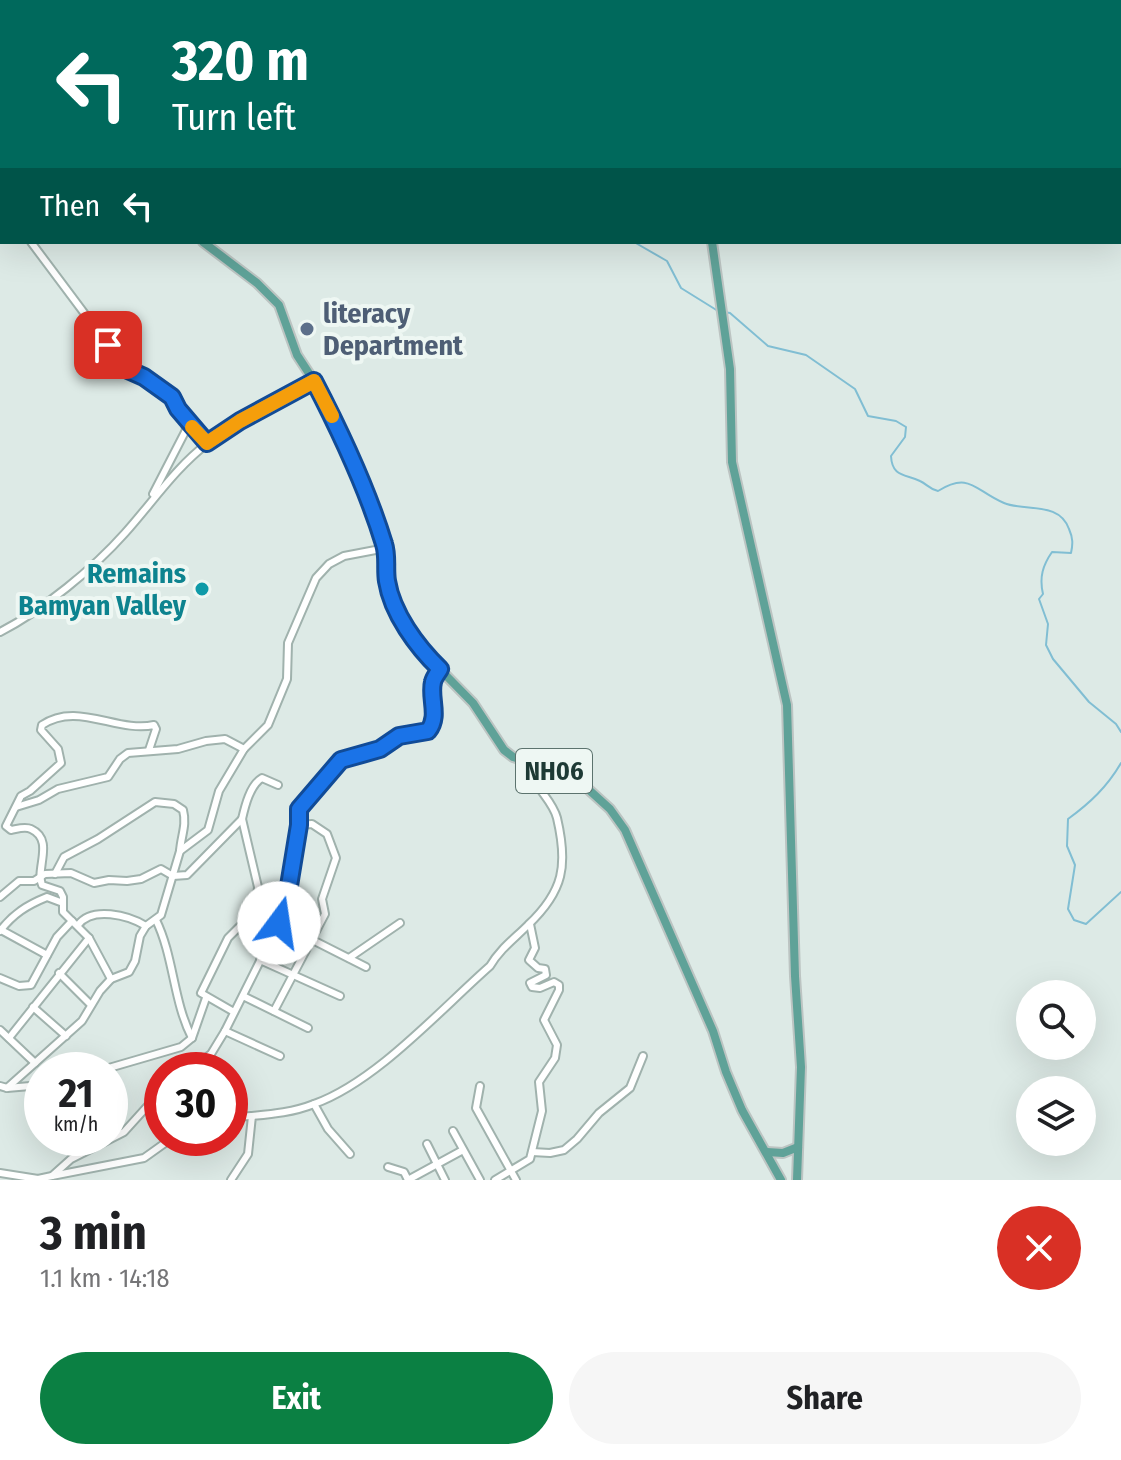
<!DOCTYPE html>
<html lang="en">
<head>
<meta charset="utf-8">
<style>
	:root { --surface:#fff; --page:#f6f6f6; --text:#202124; --muted:#757577; --accent:#0b8043 }
	body { margin:0; font-family:"Fira Sans Condensed",sans-serif; background:var(--page); color:var(--text); height:100vh; display:flex; flex-direction:column; font-size:30px; white-space:nowrap }
	* { box-sizing:border-box; margin:0 }
	p { font-size:26px; color:var(--muted) }
	.icon { flex:none; width:44px; height:44px; fill:none; stroke:currentColor; stroke-width:2; stroke-linecap:round; stroke-linejoin:round }
	.map { position:relative; height:1180px; overflow:hidden }
	.side { display:flex; flex-direction:column; background:var(--surface); flex:1 }
	.side>* { flex:none }
	.guide { position:absolute; left:0px; top:0px; width:1122px; height:244px; box-shadow:0 8px 32px #0002; background:#00695c; color:#fff; overflow:hidden }
	.buttons { position:absolute; left:1016px; top:980px; display:grid; gap:16px }
	.buttons a { display:grid; place-items:center; width:80px; height:80px; border-radius:50%; background:var(--surface); box-shadow:0 8px 32px #0002; font-size:40px }
	.speed { position:absolute; left:24px; top:1052px; display:flex; gap:16px; font-size:40px; font-weight:700; text-align:center }
	.speed>* { display:grid; place-content:center; width:104px; height:104px; border-radius:50%; background:var(--surface); box-shadow:0 8px 32px #0002; line-height:1 }
	.speed small { font-size:20px; font-weight:400 }
	.speed .limit { border:12px solid #d22; background:#fff; color:#111 }
	.pin { position:absolute; display:grid; place-items:center; width:68px; height:68px; color:#fff; margin:-34px; border-radius:16px; box-shadow:0 4px 12px #0006 }
	.me { position:absolute; width:88px; margin:-44px; rotate:14deg; stroke-linejoin:round; filter:drop-shadow(0 0 6px #0008) }
	.turn { display:flex; align-items:center; gap:28px; height:168px; padding:0 40px; font-size:36px }
	.turn .icon { width:104px; height:104px; stroke-width:2.5 }
	.turn b { display:block; font-size:56px; line-height:68px }
	.then { display:flex; align-items:center; height:76px; padding:0 40px; background:#0003; gap:16px; font-size:30px }
	.round { display:grid; place-items:center; flex:none; width:84px; height:84px; border-radius:42px; background:var(--page) }
	.headline { display:flex; align-items:center; justify-content:space-between; height:136px; padding:0 40px }
	h1 { font-size:48px; font-weight:700; line-height:60px }
	.action { display:flex; gap:16px; margin-top:auto; padding:16px 40px }
	.action a { flex:1; height:92px; border-radius:48px; background:var(--accent); color:#fff; font-size:32px; font-weight:700; line-height:92px; text-align:center }
	.action a+a { background:var(--page); color:var(--text) }
	.map>svg:first-child { display:block }
	.lines { fill:none; stroke-linecap:round; stroke-linejoin:round }
	.stream { stroke:#81bed3; stroke-width:2 }
	.minor-casing { stroke:#a0b2ad; stroke-width:10 }
	.major-casing { stroke:#bcc4c2; stroke-width:12 }
	.minor { stroke:#fff; stroke-width:6 }
	.major { stroke:#5fa298; stroke-width:8 }
	.route-casing { stroke:#114b97; stroke-width:20 }
	.route { stroke:#1a73e8; stroke-width:14 }
	.slow { stroke:#f59e0b; stroke-width:14 }
	.service-dot { fill:#5c6f8a; stroke:#eef7f3; stroke-width:3 }
	.culture-dot { fill:#0f9aa8; stroke:#eef7f3; stroke-width:3 }
	.labels { text-anchor:middle; stroke-width:8; stroke-linejoin:round; paint-order:stroke }
	.shield { fill:#eef7f3; stroke:#5c736e; stroke-width:2 }
	.shield-label { font-size:26px; font-weight:bold; fill:#1e3a35 }
	.service-label { font-size:28px; font-weight:bold; fill:#4e5e75; stroke:#eef7f3; text-anchor:start }
	.culture-label { font-size:28px; font-weight:bold; fill:#0d838f; stroke:#eef7f3; text-anchor:end }
</style>
</head>
<body>
<div class="map">
<svg width="1121" height="1180" viewBox="0 0 1121 1180">
	<rect width="100%" height="100%" fill="#ddeae6"/>
	<g class="lines">
		<!-- stream -->
		<g class="stream">
			<polyline points="160,0 162,2"/>
			<polyline points="425,0 426,2"/>
			<polyline points="277,2 277,0"/>
			<polyline points="634,242 667,261 681,288 718,311"/>
			<path d="M724 312 730 313 768 346 806 355 855 389 868 416 896 421 906 427 905 437 891 456C892 477 905 474 920 481 927 484 929 489 938 491 970 471 975 491 1004 503 1026 512 1059 501 1069 529 1073 538 1073 544 1071 553L1052 552C1043 565 1039 577 1043 594L1039 599 1048 624 1046 645 1053 659 1089 702 1116 724 1121 732"/>
			<path d="M1121 763C1107 787 1090 803 1068 819L1067 846 1075 865 1068 909 1074 920 1086 924 1121 892"/>
		</g>
		<!-- minor casing -->
		<g class="minor-casing">
			<g id="minor">
				<polyline points="656,0 657,2"/>
				<polyline points="0,73 2,74"/>
				<polyline points="0,197 2,200"/>
				<path d="M31 242 126 369C151 380 186 399 186 430L153 494"/>
				<polyline points="186,420 207,443"/>
				<path d="M0 632C43 610 93 569 125 533 152 503 175 468 208 443 239 418 278 400 314 381"/>
				<polyline points="16,807 39,800 58,789 108,777 120,759 128,753 178,749 206,741 225,739 244,749"/>
				<path d="M55 874 64 857 98 839 155 802 174 804 183 810C187 825 181 836 180 851"/>
				<polyline points="0,897 19,881 34,881 45,874 71,873 94,883 109,880 127,881 141,879 161,869 173,876 187,875 242,819"/>
				<path d="M156 920C174 957 173 1001 192 1038"/>
				<polyline points="279,923 366,967"/>
				<path d="M78 925C92 906 128 915 146 926"/>
				<polyline points="1,930 47,955"/>
				<path d="M0 931C13 914 27 905 47 897L63 903"/>
				<polyline points="349,958 400,923"/>
				<polyline points="260,960 340,996"/>
				<polyline points="59,973 91,1005"/>
				<polyline points="0,978 19,986 31,985 57,937 72,921"/>
				<path d="M111 979 89 938 63 912V897L60 891 42 885C35 869 55 840 31 829 25 826 17 829 11 830L6 826 21 796 30 791 61 763 58 749 41 730 42 725C77 701 117 733 154 725L156 729 149 750"/>
				<polyline points="243,996 308,1028"/>
				<polyline points="33,1007 66,1036"/>
				<polyline points="274,1011 325,914 322,899 336,858 327,834 312,824 299,825"/>
				<path d="M234 1012 201 993 228 938 256 910 258 887 242 819C245 806 250 785 262 778L278 785"/>
				<polyline points="0,1030 35,1063"/>
				<polyline points="225,1031 280,1056"/>
				<polyline points="9,1038 89,938"/>
				<polyline points="102,1070 181,1047 192,1038 206,998"/>
				<path d="M190 1070 211 1054 225 1031 279 923 287 898 299 825V809L341 760 380 749 399 736 428 731C440 716 429 698 433 682 434 677 438 673 440 669"/>
				<polyline points="0,1086 7,1088 42,1085"/>
				<polyline points="480,1086 476,1108 516,1180"/>
				<polyline points="7,1088 82,1021 100,991 111,979 129,972 135,961 140,936 146,926 161,915 180,851 208,830 219,791 244,749 268,725 287,679 288,643 316,578 329,564 344,556 386,548"/>
				<polyline points="314,1104 328,1129 350,1154"/>
				<polyline points="230,1117 252,1116"/>
				<polyline points="453,1131 480,1180"/>
				<polyline points="427,1144 445,1180"/>
				<polyline points="532,1152 550,1153 564,1150 577,1139 599,1113 630,1088 643,1056"/>
				<polyline points="388,1167 404,1172 408,1180"/>
				<polyline points="0,1173 38,1179 52,1176 71,1159 124,1132 162,1090"/>
				<polyline points="52,1176 144,1158 172,1138"/>
				<path d="M231 1180 248 1154 252 1116C273 1114 294 1112 314 1104 376 1082 440 1010 490 966 500 949 514 939 528 925 564 891 568 865 557 818 552 798 530 785 530 764"/>
				<polyline points="408,1180 463,1150"/>
				<polyline points="495,1180 530,1159 542,1111 539,1082 555,1058 557,1045 544,1020 559,990 559,985 554,982 540,988 532,987 530,983 546,975 545,969 538,968 529,960 535,948 530,924"/>
			</g>
		</g>
		<!-- major casing -->
		<g class="major-casing">
			<g id="major">
				<polyline points="590,0 592,2"/>
				<polyline points="0,140 2,141"/>
				<polyline points="203,242 257,283 279,305 297,355 314,381 339,429 386,548 387,582 396,607 422,651 473,703 504,750 513,757 548,768 588,789 610,809 625,830 713,1031 726,1072 742,1110 781,1180"/>
				<polyline points="712,242 730,369 732,462 787,705 795,976 801,1067 797,1180"/>
				<polyline points="767,1152 783,1153 798,1147"/>
			</g>
		</g>
		<!-- minor -->
		<use href="#minor" class="minor"/>
		<!-- major -->
		<use href="#major" class="major"/>
	</g>
	<g class="lines">
		<!-- route casing -->
		<g class="route-casing">
			<path id="route" d="M108 345 126 369 144 377 172 397 178 409 207 443 240 421 314 381C341 433 367 488 384 544 388 556 385 569 387 581 392 613 417 647 440 669 438 673 434 677 433 682 429 698 440 716 428 731L399 736 380 749 341 760 299 809V825L287 898 279 923"/>
		</g>
		<!-- route -->
		<use href="#route" class="route"/>
		<!-- slow -->
		<polyline class="slow" points="192,427 207,443 240,421 314,381 332,416"/>
	</g>
	<!-- markers -->
	<circle class="service-dot" cx="307" cy="329" r="8"/>
	<circle class="culture-dot" cx="202" cy="589" r="8"/>
	<g class="labels">
		<!-- shield labels -->
		<rect class="shield" x="516" y="749" width="76" height="44" rx="6"/>
		<g class="shield-label">
			<text x="554" y="780">NH06</text>
		</g>
		<!-- service labels -->
		<g class="service-label">
			<text x="323" y="323">literacy<tspan x="323" dy="32">Department</tspan></text>
		</g>
		<!-- culture labels -->
		<g class="culture-label">
			<text x="186" y="583">Remains<tspan x="186" dy="32">Bamyan Valley</tspan></text>
		</g>
	</g>
</svg>
<div class="buttons">
<a><svg class="icon" aria-label="search" viewBox="0 0 24 24"><circle cx="10" cy="10" r="6"/><path d="M15 15l6 6"/></svg></a>
<a><svg class="icon" aria-label="layers" viewBox="0 0 24 24"><path d="M12 4l9 5-9 5-9-5zM3 14l9 5 9-5"/></svg></a>
</div>
<div class="speed"><div>21<small>km/h</small></div><div class="limit">30</div></div>
<div class="pin" style="left:108px;top:345px;background:#d93025"><svg class="icon" aria-label="arrive" viewBox="0 0 24 24"><path d="M6 21V4h12l-3 4 3 4H6"/></svg></div>
<svg class="me" style="left:279px;top:923px" viewBox="-20 -20 40 40"><circle r="19" fill="#fff"/><path d="M0-13L10 11 0 6-10 11z" fill="#1a73e8"/></svg>
<div class="guide">
<div class="turn"><svg class="icon" aria-label="left" viewBox="0 0 24 24"><path d="M17 20v-9H6M10 6l-5 5 5 5"/></svg><div><b>320 m</b>Turn left</div></div>
<div class="then">Then<svg class="icon" aria-label="left" viewBox="0 0 24 24"><path d="M17 20v-9H6M10 6l-5 5 5 5"/></svg></div>
</div>
</div>
<section class="side">
<div class="headline"><div><h1>3 min</h1><p>1.1 km · 14:18</p></div><a class="round" style="background:#d93025;color:#fff"><svg class="icon" aria-label="close" viewBox="0 0 24 24"><path d="M6 6l12 12M18 6L6 18"/></svg></a></div>
<div class="action"><a>Exit</a><a>Share</a></div>
</section>
</body>
</html>
